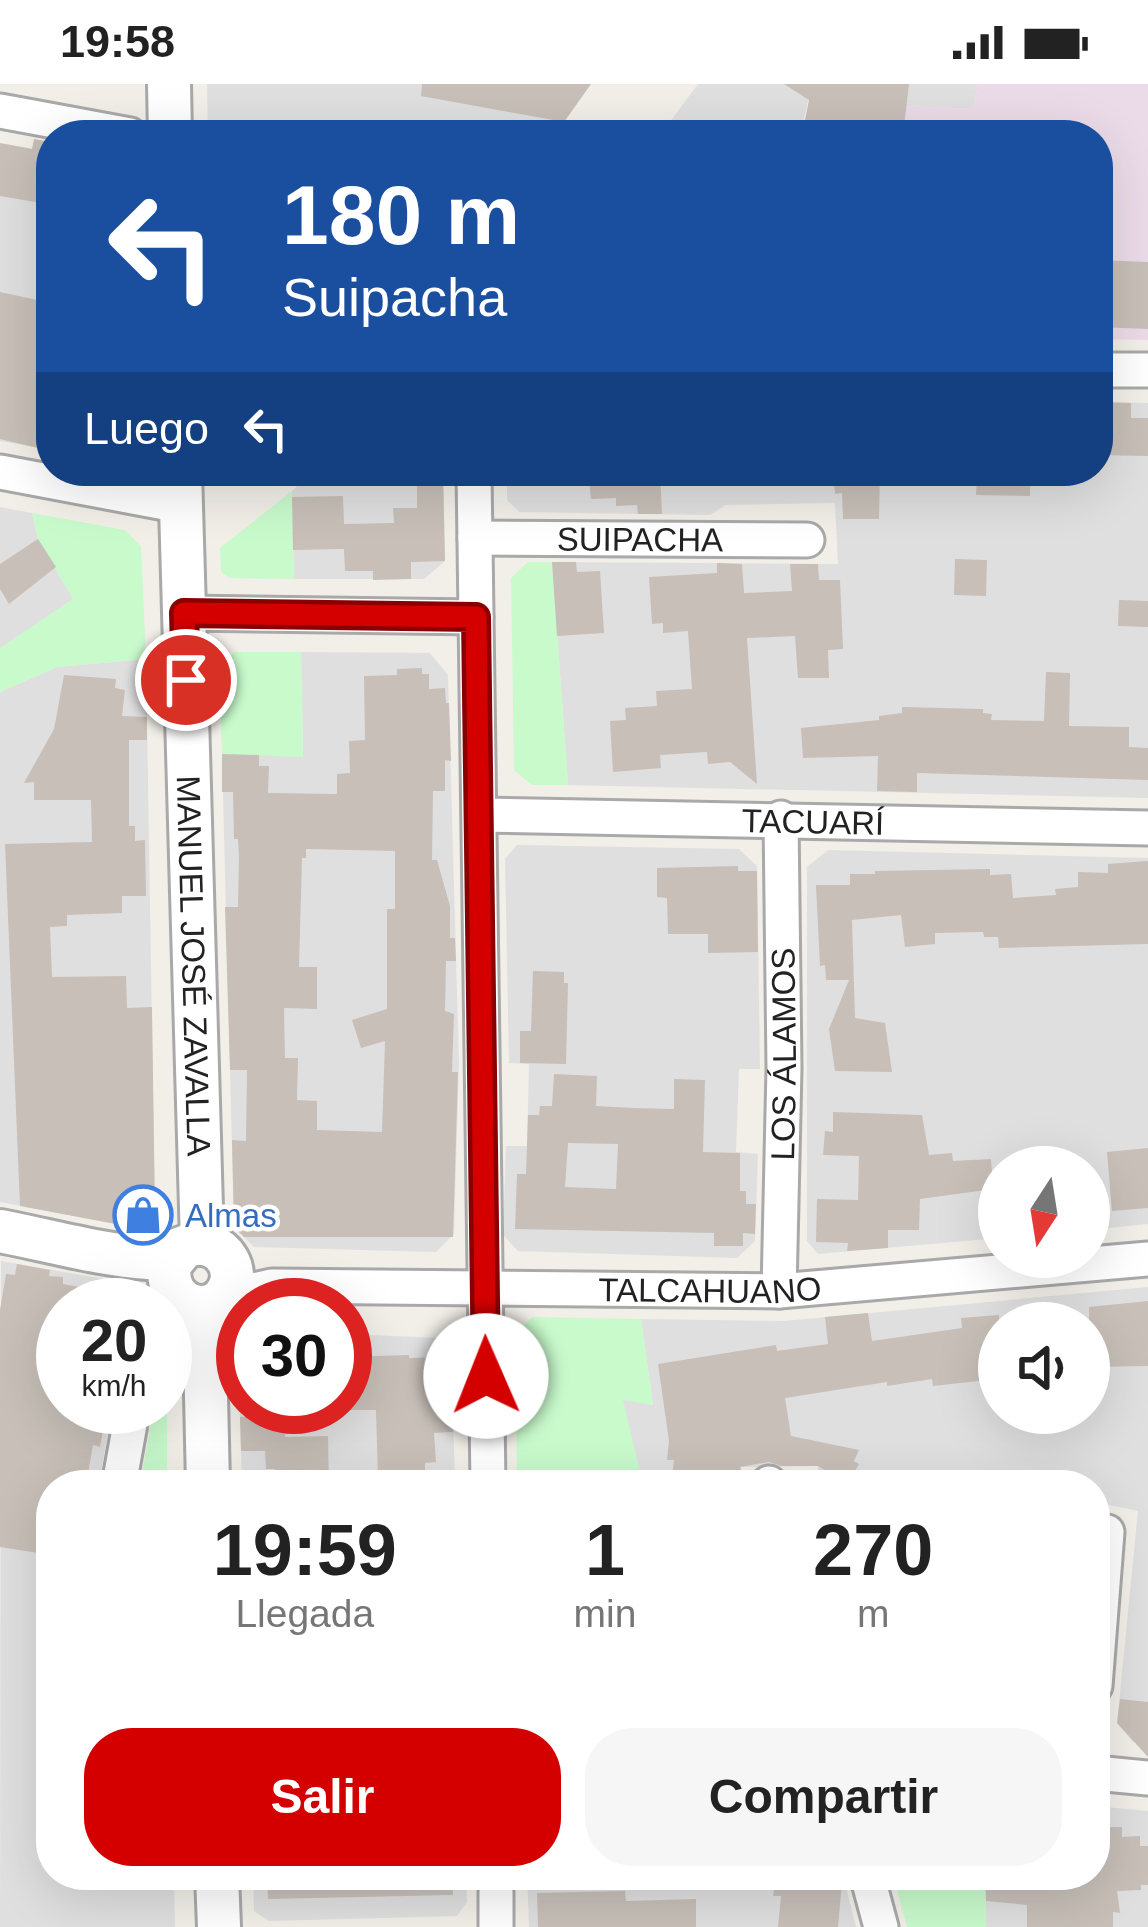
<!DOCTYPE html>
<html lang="es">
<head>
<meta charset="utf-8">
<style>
	:root { --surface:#fff; --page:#f6f6f6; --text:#222; --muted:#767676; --accent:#d40000 }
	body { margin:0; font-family:Helvetica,sans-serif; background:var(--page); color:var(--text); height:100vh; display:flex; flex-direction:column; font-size:45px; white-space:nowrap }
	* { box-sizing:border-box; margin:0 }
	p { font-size:39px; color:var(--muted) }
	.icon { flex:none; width:66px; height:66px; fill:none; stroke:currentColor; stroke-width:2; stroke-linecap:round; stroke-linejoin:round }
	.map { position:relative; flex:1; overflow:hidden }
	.details { position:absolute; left:36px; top:1386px; width:1074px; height:420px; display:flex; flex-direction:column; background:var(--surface); border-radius:48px; box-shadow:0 12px 48px #0002 }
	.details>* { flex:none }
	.banner { position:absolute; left:36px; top:36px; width:1077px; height:366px; border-radius:48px; box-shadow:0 12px 48px #0002; background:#1a4fa0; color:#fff; overflow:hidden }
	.needle { width:78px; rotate:192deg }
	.tools { position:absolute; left:978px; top:1062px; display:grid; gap:24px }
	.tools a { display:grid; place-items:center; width:132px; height:132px; border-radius:50%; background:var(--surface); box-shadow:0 12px 48px #0002; font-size:60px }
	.speed { position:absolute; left:36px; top:1194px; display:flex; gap:24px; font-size:60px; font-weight:700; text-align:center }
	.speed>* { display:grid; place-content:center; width:156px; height:156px; border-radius:50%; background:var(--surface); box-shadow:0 12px 48px #0002; line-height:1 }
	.speed small { font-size:30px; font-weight:400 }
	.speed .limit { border:18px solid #d22; background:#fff; color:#111 }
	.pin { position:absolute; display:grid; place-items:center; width:102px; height:102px; color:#fff; margin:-51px; border:6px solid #fff; border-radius:50%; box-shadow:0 3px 12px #0007 }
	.me { position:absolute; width:132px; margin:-66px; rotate:359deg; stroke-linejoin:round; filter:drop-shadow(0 0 9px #0008) }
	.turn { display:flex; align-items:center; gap:42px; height:252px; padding:0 48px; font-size:54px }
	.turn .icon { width:156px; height:156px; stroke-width:2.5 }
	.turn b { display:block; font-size:84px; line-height:102px }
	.then { display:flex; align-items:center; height:114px; padding:0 48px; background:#0003; gap:24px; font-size:45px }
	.eta { display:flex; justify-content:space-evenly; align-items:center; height:204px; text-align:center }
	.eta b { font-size:72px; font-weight:800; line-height:84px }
	.cta { display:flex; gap:24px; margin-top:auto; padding:24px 48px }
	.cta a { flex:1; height:138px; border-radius:48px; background:var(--accent); color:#fff; font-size:48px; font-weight:800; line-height:138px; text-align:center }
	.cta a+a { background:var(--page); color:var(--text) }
	.status { display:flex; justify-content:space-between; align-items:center; height:84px; padding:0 60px; background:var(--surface); direction:ltr }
	.status svg { height:33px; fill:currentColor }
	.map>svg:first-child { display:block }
	.residential { fill:#e0dfdf; fill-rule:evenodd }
	.industrial { fill:#ebdbe8 }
	.park { fill:#c8facc }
	.building { fill:#c7bfb8; fill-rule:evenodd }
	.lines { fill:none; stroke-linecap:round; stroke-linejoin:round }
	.minor-casing { stroke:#a9a9a9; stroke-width:39 }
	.tertiary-casing { stroke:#a9a9a9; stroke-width:48 }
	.minor { stroke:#fff; stroke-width:33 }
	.tertiary { stroke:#fff; stroke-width:42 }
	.route-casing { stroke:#8a0000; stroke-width:30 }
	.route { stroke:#d40000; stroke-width:21 }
	.labels { text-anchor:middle; stroke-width:9; stroke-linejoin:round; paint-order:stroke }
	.street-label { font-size:33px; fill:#222; stroke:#fff }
	.shop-label { font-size:33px; fill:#366cbe; stroke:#fff; text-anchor:start }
</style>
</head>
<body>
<div class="status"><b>19:58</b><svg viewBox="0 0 49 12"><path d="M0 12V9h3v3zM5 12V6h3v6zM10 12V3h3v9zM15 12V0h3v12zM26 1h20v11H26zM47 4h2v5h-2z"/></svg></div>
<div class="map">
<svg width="1148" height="1843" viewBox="0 0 1148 1843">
	<rect width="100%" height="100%" fill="#f2efe9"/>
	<!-- residential -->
	<g class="residential">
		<polygon points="207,0 591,0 554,51 208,51"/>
		<polygon points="698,0 812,0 800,51 660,51"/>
		<polygon points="909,0 978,0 973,25 905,22"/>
		<polygon points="0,59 51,68 51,366 0,357"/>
		<polygon points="1098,318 1148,319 1148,714 568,701 552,478 838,480 835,419 726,421 710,431 519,428 507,416 507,387 1098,387"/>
		<polygon points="313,387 443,387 445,477 424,495 294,495 292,407"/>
		<polygon points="0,423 32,429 38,455 73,515 0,564"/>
		<polygon points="301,568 430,569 448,591 459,979 454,1150 436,1168 254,1163 234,1143 222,670 303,672"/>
		<polygon points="146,575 155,1129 137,1144 0,1118 0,608 57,583"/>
		<polygon points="517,761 739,765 757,782 760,985 739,985 736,1068 758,1070 755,1157 737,1174 518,1167 503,1151 506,1062 527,1062 529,980 509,979 505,775"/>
		<polygon points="828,766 1148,774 1148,1140 1089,1146 1089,1083 999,1083 999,1154 818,1170 807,1157 807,783"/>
		<polygon points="1,1177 133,1200 129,1221 63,1221 63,1323 112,1323 99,1401 51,1401 51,1791 174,1791 175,1843 0,1843"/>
		<path d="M1148 1203V1660L1133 1658 1117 1639 1138 1427 1095 1418V1401H823L817 1382 741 1383 744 1401H643L622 1315 653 1321 641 1235 784 1237ZM999 1239H1089V1329H999Z"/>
		<polygon points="345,1250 441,1254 451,1262 455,1401 242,1401 238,1262 243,1258 243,1323 345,1323"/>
		<polygon points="1095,1722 1148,1727 1148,1843 986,1843 985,1791 1095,1791"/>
		<polygon points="253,1791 466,1791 467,1818 457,1832 269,1837 254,1827"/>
		<polygon points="527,1791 843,1791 856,1843 529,1843"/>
	</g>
	<!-- industrial -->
	<polygon class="industrial" points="978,0 1148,0 1148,256 1098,255 1098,51 903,51 905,22 973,25"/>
	<!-- park -->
	<g class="park">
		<polygon points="292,407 294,495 230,494 221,488 220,464"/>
		<polygon points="32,429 125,446 141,462 146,575 57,583 0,608 0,564 73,515 38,455"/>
		<polygon points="528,478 552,478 568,701 532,701 514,686 511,494"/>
		<polygon points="234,568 301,568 303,673 222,670 219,587"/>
		<polygon points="533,1233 641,1235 653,1321 623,1316 643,1401 517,1401 515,1248"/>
		<polygon points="167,1247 167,1401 140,1401 154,1323 165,1323"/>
		<polygon points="893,1791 985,1791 986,1843 907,1843"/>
	</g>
	<!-- building -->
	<g class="building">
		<polygon points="422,0 591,0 564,38 421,12"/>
		<polygon points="784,0 909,0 903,51 802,51 809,16"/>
		<polygon points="34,55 51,58 51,107 44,106 41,119 0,112 0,59 32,65"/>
		<polygon points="1098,176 1148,178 1148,245 1098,243"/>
		<polygon points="0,208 51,219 43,291 51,292 51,320 47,319 38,364 0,355"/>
		<polygon points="1098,318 1131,319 1131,334 1148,334 1148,372 1098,371"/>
		<polygon points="417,387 443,387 445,477 411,478 411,495 373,496 373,487 345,487 344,465 293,466 292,413 343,412 344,440 394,439 393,424 417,424"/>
		<polygon points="588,387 660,387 662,430 638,430 637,421 616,422 616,414 591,415"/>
		<polygon points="833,387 880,387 879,435 843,435 842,409 835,410"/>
		<polygon points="977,387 1031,387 1030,412 976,411"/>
		<polygon points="38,455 56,483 9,520 0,505 0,480"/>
		<polygon points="955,475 987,476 986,512 954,511"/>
		<polygon points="552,478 576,478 577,488 600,487 604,549 557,552"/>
		<polygon points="717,479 742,480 744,509 792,507 790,480 818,480 819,496 840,496 843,565 828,566 829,594 798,594 795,552 747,554 757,700 730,678 708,680 707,668 660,671 661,684 613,688 610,637 626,636 625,624 657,622 656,607 692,605 688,547 663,549 663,539 652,540 649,493 717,489"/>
		<polygon points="1119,516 1148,517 1148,543 1118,542"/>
		<path d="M422 584V590H429V605L445 604 446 619H449L451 677 445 676V707H433L432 776H437L450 822V854H455L456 877H446L445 927 454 930 452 988H458L453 1153H244L234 1143 232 1056 246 1057 247 986H230L225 823H238L239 773 238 755H234L233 708H222V670L259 671V682H269L268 709 337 710V690L350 689 349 657 365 656 364 592 397 591V585ZM306 765 395 767V825H387V925L352 936 361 964 385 957 382 1048 317 1046V1017L297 1016 298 974H285L284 924 317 925V883H299L302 774H306Z"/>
		<polygon points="1046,588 1070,589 1069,642 1129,643 1129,663 1148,664 1148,696 917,689 917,708 877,707 878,672 803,674 801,644 879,636 879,632 902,629 902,623 983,625 983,629 992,630 991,636 1044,637"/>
		<polygon points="64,591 116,595 115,604 125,606 122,632 147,633 147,656 129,656 129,742 135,742 135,757 145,756 146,812 122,812 122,829 67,831 67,842 50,843 52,893 126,892 127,924 152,923 155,1130 137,1144 20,1122 5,760 92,758 91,716 34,716 34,698 24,699 54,645"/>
		<polygon points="1148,777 1148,860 999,864 998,853 984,853 983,848 935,849 935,860 905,863 901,831 852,836 855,934 885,939 892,988 835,987 829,945 849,896 826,896 825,881 820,882 816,801 850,801 850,790 875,790 875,787 990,785 990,791 1011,790 1013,814 1056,811 1055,805 1078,803 1078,788 1108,789 1108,780"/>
		<polygon points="738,782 738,787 757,787 758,868 708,869 708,850 668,850 667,814 657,813 657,784"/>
		<polygon points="533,887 564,888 564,899 568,899 566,980 520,979 520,947 531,947"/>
		<path d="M554 990 597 992 596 1022 633 1024 674 1025V995L705 996 703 1068 740 1069V1107H746V1120H756L755 1150 743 1149V1162H714V1149L515 1145 517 1090H526L528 1031H539L540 1022H552ZM568 1059 618 1060 616 1105 565 1103Z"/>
		<polygon points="833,1028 922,1031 929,1071 952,1069 953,1077 991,1075 993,1105 920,1115 919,1146 888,1146 888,1164 847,1167 848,1159 816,1158 817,1115 858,1116 859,1072 823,1071 825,1047 833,1048"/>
		<polygon points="1148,1064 1148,1124 1112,1127 1107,1068"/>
		<polygon points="17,1180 50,1186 49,1192 63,1193 63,1200 117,1210 116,1221 63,1221 63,1323 107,1323 100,1363 93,1361 86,1401 51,1401 51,1471 0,1463 0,1226 6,1190 15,1191"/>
		<polygon points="1148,1217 1148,1282 1089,1283 1089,1223"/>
		<polygon points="868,1229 872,1257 962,1244 961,1234 999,1231 999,1291 996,1295 933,1302 932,1295 887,1302 887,1298 785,1314 791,1352 859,1366 854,1377 859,1380 847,1400 818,1382 781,1382 769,1378 740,1383 743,1396 732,1394 732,1401 671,1401 674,1376 667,1376 669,1357 658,1280 776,1261 777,1267 828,1260 825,1233"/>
		<polygon points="409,1271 409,1274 451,1273 453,1348 434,1349 436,1378 425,1379 425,1391 378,1393 376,1326 345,1326 345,1273"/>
		<polygon points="285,1332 285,1353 328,1352 329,1401 276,1401 275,1385 266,1385 265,1367 241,1367 240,1333"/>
		<polygon points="1120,1615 1148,1618 1148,1673 1117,1639"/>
		<polygon points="1095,1743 1122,1743 1122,1753 1140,1752 1140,1762 1148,1762 1148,1801 1141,1801 1141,1806 1117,1807 1120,1829 1113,1828 1113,1843 1027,1843 1027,1821 986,1817 985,1791 1095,1791"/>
		<polygon points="267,1791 453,1791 453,1811 268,1815"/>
		<polygon points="776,1791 815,1791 815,1796 842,1798 838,1843 778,1843 781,1812 773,1812"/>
		<polygon points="625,1807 626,1817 696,1815 696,1843 538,1843 537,1809"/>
	</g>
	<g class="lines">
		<!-- minor casing -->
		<g class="minor-casing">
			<g id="minor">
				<polyline points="0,27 130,51"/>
				<polyline points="1098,286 1148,286"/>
				<polyline points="474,387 488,1401"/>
				<polyline points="0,388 181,422"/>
				<path id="s1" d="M475 454 807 456"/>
				<polyline points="184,529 476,533"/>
				<path id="s2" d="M480 731 1148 744"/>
				<path id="s3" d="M779 1207 784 984 781 734"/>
				<path id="s4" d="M225 1212 272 1202 779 1207 1148 1175"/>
				<polyline points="769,1399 770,1401"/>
				<polyline points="119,1401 133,1323"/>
				<polyline points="1095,1602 1107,1448"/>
				<polyline points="1095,1689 1148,1694"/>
				<polyline points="496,1791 496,1843"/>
				<polyline points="867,1791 881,1843"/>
			</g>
		</g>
		<!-- tertiary casing -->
		<g class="tertiary-casing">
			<g id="tertiary">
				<polyline points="169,0 170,51"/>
				<path id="s5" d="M180 387 202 1159"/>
				<path d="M0 1147C48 1156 99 1171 148 1174 169 1175 189 1153 211 1162 225 1167 235 1183 231 1199 219 1240 162 1225 170 1180L183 1164"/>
				<polyline points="204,1223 208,1401"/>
				<polyline points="217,1791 219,1843"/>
			</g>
		</g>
		<!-- minor -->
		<use href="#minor" class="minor"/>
		<!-- tertiary -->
		<use href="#tertiary" class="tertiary"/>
	</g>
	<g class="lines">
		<!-- route casing -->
		<g class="route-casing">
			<polyline id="route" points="186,596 184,529 476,533 486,1292"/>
		</g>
		<!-- route -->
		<use href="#route" class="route"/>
	</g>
	<!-- icons -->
	<defs>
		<g id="shop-ring" transform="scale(3)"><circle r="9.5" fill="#fff" stroke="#3f7fe0" stroke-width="1.5"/><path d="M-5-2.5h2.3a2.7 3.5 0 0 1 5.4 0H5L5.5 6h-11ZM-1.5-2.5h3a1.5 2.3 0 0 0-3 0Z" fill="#3f7fe0"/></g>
	</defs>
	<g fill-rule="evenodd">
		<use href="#shop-ring" x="143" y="1131"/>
	</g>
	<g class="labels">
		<!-- street labels -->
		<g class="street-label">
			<text dy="12" stroke="none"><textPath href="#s1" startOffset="165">SUIPACHA</textPath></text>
			<text dy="12" stroke="none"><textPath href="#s2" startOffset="333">TACUARÍ</textPath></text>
			<text dy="12" stroke="none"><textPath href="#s5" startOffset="495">MANUEL JOSÉ ZAVALLA</textPath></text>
			<text dy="12" stroke="none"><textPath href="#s3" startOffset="237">LOS ÁLAMOS</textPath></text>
			<text dy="12" stroke="none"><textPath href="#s4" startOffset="486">TALCAHUANO</textPath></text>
		</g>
		<!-- shop labels -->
		<g class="shop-label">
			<text x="185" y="1143">Almas</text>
		</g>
	</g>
</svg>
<div class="tools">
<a><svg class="needle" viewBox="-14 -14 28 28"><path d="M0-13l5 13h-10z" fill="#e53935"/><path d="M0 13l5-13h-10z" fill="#767676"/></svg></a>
<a><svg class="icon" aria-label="sound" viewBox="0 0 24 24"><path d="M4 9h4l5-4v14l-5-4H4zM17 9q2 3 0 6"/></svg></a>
</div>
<div class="speed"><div>20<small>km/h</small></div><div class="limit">30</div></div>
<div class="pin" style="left:186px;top:596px;background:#d93025"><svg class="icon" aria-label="arrive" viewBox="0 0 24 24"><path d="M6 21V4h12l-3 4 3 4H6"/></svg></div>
<svg class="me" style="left:486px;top:1292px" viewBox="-20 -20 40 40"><circle r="19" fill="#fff"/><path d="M0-13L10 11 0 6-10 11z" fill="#d40000"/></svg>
<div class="banner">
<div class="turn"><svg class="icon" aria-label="left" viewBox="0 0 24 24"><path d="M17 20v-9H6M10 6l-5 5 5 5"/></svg><div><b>180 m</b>Suipacha</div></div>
<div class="then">Luego<svg class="icon" aria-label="left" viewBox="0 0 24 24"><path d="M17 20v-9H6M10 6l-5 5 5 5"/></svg></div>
</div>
<section class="details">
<div class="eta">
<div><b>19:59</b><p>Llegada</p></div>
<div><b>1</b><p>min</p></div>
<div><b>270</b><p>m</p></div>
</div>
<div class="cta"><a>Salir</a><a>Compartir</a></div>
</section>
</div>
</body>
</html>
